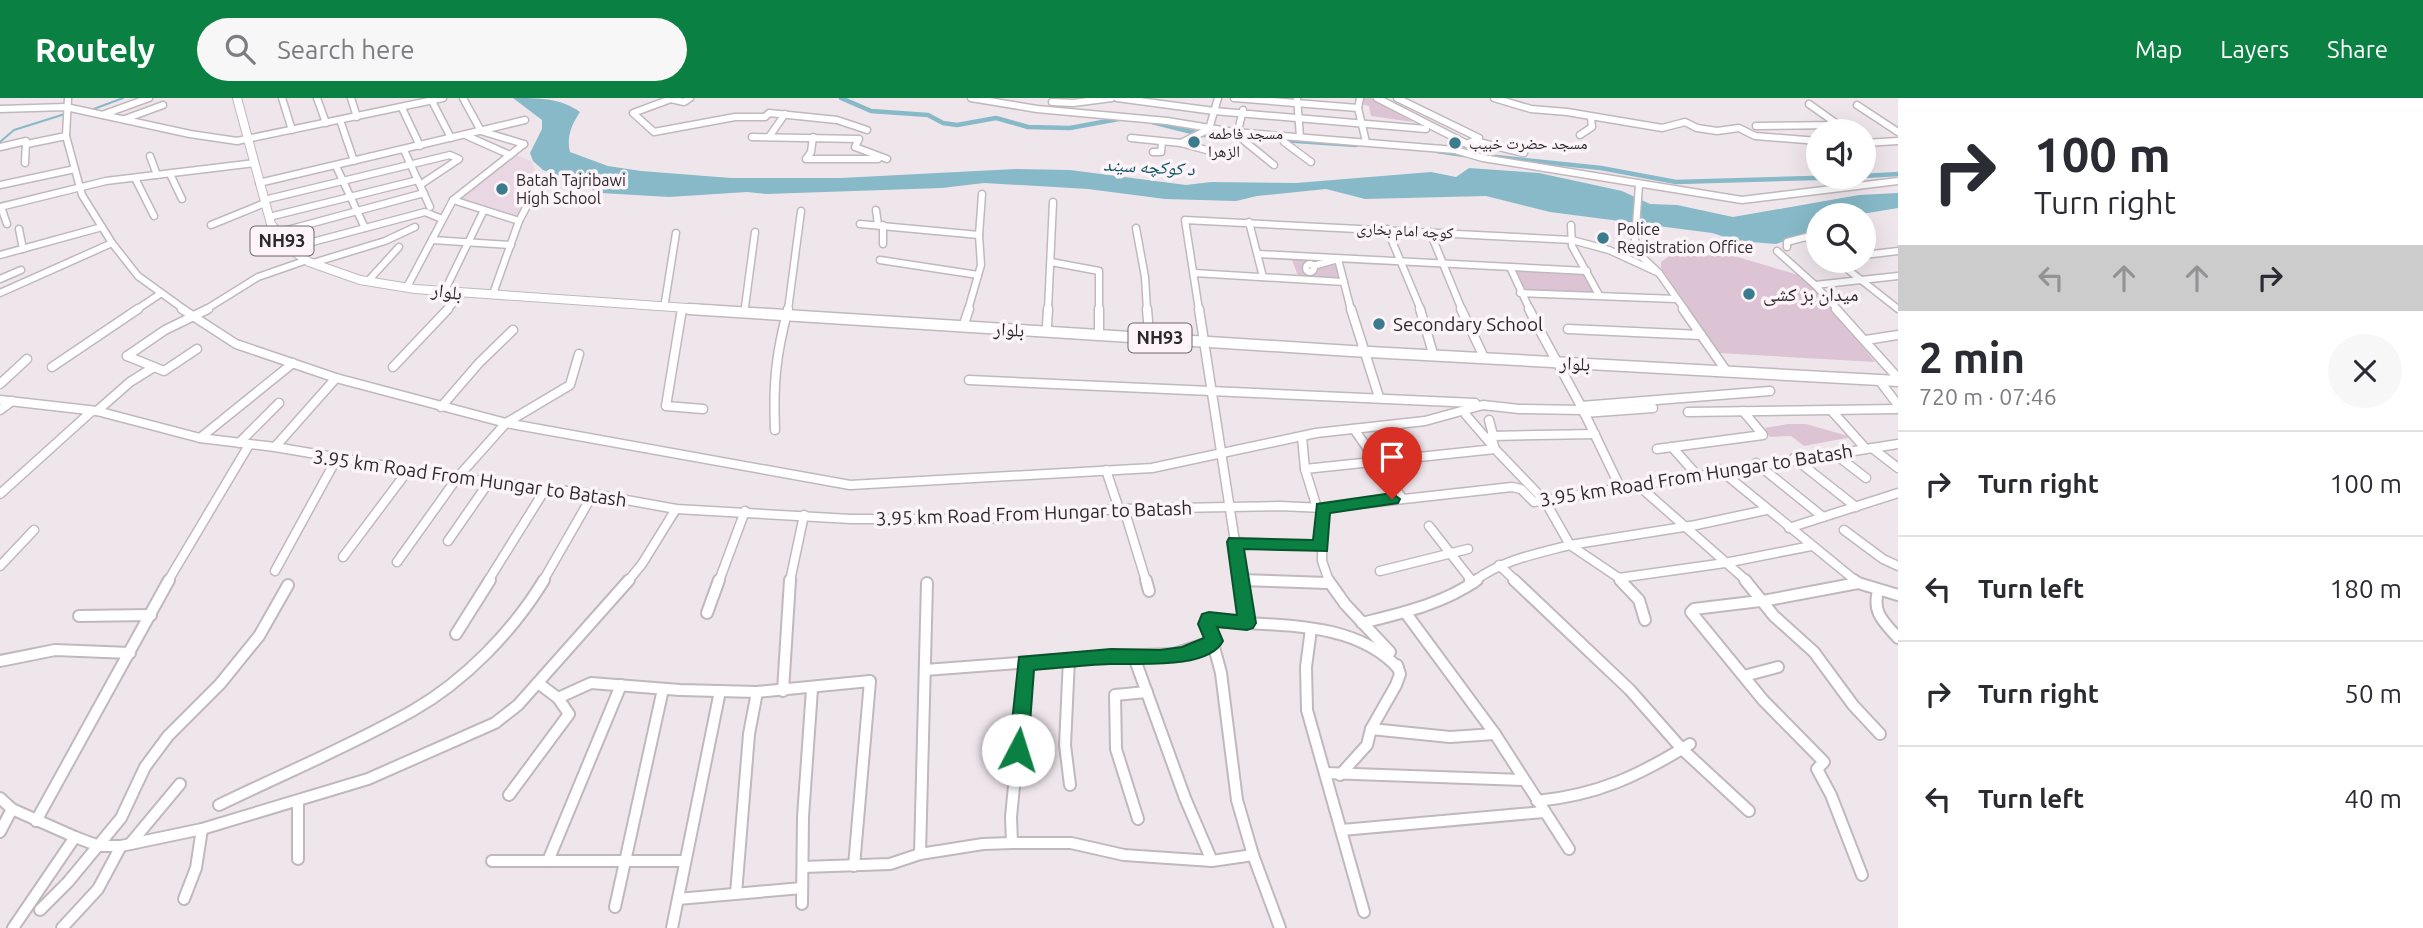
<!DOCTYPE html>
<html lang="en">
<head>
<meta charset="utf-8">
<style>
	:root { --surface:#fff; --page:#f7f7f7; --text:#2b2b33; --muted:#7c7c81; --line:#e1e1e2; --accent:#0b8043 }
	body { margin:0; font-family:Ubuntu,"Noto Naskh Arabic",sans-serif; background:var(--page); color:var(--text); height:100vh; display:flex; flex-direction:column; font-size:26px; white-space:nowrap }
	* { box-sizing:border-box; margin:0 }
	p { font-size:23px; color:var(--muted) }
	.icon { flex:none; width:38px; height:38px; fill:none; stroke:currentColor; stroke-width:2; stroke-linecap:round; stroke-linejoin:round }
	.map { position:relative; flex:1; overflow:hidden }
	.panel { display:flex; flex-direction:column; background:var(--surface); width:525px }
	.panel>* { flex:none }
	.hud { background:#fff; color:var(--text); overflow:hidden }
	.tools { position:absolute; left:1806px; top:21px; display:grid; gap:14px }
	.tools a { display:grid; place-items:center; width:70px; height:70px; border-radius:50%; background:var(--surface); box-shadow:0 7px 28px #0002; font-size:35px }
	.pin { position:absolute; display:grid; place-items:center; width:60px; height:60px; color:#fff; margin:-72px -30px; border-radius:50% 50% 50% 0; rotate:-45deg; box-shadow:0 0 7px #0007 }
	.pin .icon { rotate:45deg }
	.me { position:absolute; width:77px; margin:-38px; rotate:5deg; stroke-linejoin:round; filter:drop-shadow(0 0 5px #0008) }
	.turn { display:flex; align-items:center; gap:24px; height:147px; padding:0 21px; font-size:32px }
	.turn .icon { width:91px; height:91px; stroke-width:2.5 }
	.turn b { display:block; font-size:49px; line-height:60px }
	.lanes { display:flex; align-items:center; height:66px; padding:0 21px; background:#0003; justify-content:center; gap:35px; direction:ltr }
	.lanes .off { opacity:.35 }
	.round { display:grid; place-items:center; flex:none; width:74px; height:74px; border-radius:37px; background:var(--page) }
	.summary { display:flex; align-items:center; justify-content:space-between; height:119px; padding:0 21px }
	h1 { font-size:42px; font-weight:700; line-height:52px }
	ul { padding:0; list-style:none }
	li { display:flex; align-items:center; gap:21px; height:105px; padding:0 21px; border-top:2px solid var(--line) }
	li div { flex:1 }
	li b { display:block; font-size:26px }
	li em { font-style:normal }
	header { display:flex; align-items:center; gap:42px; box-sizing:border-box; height:98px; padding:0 35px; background:var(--accent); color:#fff }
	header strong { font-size:33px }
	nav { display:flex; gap:38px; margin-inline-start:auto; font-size:24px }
	.search { width:490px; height:63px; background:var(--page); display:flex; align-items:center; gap:18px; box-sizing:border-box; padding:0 24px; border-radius:38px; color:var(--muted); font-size:26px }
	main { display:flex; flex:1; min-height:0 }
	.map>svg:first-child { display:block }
	.built { fill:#e9d8e3 }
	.green { fill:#dcc4d4 }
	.water { fill:#87b9c8 }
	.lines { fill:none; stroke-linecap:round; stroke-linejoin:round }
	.stream { stroke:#87b9c8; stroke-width:2 }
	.canal { stroke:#87b9c8; stroke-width:4.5 }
	.minor-far2-casing { stroke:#c0b8bd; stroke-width:9 }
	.minor-far1-casing { stroke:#c0b8bd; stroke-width:11 }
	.minor-casing { stroke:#c0b8bd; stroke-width:14 }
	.major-far1-casing { stroke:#c0b8bd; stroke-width:10 }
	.major-casing { stroke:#c0b8bd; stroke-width:13 }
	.minor-far2 { stroke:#fff; stroke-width:6 }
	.minor-far1 { stroke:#fff; stroke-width:8 }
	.minor { stroke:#fff; stroke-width:10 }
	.major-far1 { stroke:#fff; stroke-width:8 }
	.major { stroke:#fff; stroke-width:10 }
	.route { fill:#0b8043; stroke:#07532c; stroke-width:2 }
	.poi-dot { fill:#3a7c8d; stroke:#fdf4f9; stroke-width:2.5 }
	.labels { text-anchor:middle; stroke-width:7; stroke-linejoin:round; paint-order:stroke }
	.far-poi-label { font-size:16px; fill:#2d292b; stroke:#fdf4f9; text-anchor:start }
	.far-street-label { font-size:16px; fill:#2d292b; stroke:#fdf4f9 }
	.far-water-label { font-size:18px; font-style:italic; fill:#0e5565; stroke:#fdf4f9 }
	.shield { fill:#fdf4f9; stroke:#6b6669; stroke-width:2 }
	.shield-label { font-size:18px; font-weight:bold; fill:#2d292b }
	.street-label { font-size:19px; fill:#2d292b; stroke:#fdf4f9 }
	.poi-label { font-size:19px; fill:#2d292b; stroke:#fdf4f9; text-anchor:start }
</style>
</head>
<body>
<header>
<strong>Routely</strong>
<div class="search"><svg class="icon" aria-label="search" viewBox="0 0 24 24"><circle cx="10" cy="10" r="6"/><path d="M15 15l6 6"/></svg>Search here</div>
<nav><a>Map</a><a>Layers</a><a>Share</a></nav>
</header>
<main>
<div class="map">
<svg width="1898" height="830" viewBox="0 0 1898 830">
	<rect width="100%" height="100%" fill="#efe6ec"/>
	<!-- built -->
	<polygon class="built" points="514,56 531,63 539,81 519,121 457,101"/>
	<!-- green -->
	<g class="green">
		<polygon points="1361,0 1371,0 1413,24 1371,18 1369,8 1361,6"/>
		<polygon points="1671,157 1734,158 1805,179 1875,264 1719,255 1661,170 1661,164"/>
		<polygon points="1291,159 1334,162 1339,181 1298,178"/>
		<polygon points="1515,172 1584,176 1594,195 1524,192"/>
		<polygon points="1788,326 1806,326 1852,339 1804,348 1791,338 1770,339 1765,330"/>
	</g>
	<!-- water -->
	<path class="water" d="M513 0C539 0 561 0 580 14 572 26 566 39 570 54L608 68 641 73 731 80H841L1015 71 1070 72 1186 87 1211 84 1296 85 1431 74 1456 79 1469 70 1539 75 1622 93 1650 106 1677 107 1733 119 1859 97 1898 95V110L1856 117H1818V131L1776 146 1738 143 1712 135 1550 114 1486 98 1365 101 1326 91 1257 98 1236 103 1165 101 1088 91 984 85 942 90 766 96 747 94 669 99 601 95 543 72 533 63 530 55 542 31V22Z"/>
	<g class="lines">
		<!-- stream -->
		<g class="stream">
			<polyline points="91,12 123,0"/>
			<polyline points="0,44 14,32 65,16"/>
		</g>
		<!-- canal -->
		<g class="canal">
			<polyline points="841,0 871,13 928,17 943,25 957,27 996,20 1028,29 1070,30 1124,20"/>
			<polyline points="1152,24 1204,37 1356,47"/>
			<polyline points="1437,53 1464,57"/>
			<polyline points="1496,59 1601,70 1676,84 1849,79"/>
			<polyline points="1864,78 1898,76"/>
		</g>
		<!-- minor-far2 casing -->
		<g class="minor-far2-casing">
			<g id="minor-far2">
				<polyline points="68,0 66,38 82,97 112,145 138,178 185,212"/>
				<polyline points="282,0 292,32"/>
				<polyline points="317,0 326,25"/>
				<polyline points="351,0 357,19"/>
				<polyline points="463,0 481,33 524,46"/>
				<polyline points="690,0 684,4 671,1 633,15 654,34 735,19 765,19 769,15 837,22 867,32"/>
				<polyline points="971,0 1037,11 1167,23 1234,34 1455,52 1483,60 1742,102 1898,83"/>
				<polyline points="1117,0 1214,13 1426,31"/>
				<polyline points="1234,0 1358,10"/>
				<polyline points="1297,0 1300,39"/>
				<polyline points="1360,0 1358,10 1366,44"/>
				<polyline points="1377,0 1467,46"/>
				<polyline points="1397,0 1479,40 1467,46"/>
				<polyline points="1494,0 1531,11 1567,14 1662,30 1685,24 1697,30 1717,33 1739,30 1755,38 1818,43"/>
				<polyline points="432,3 451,40"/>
				<polyline points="1052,4 1073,5 1112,0"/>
				<polyline points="1809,6 1847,33"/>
				<polyline points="1857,7 1898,34"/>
				<polyline points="402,10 420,48"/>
				<polyline points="0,11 66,9 190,36 237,43 443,0"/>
				<polyline points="1243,12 1237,37 1274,67"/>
				<polyline points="102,17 149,0"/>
				<polyline points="125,21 163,7"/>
				<polyline points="340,22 354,63"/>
				<polyline points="1756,28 1840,27"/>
				<polyline points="465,37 510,57"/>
				<polyline points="1580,37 1592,29 1591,20"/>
				<polyline points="1283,38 1284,44 1311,64"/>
				<polyline points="752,39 859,41 855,49 887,61"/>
				<polyline points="769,39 785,16"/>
				<polyline points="813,39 811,54 806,61 878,61"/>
				<polyline points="1131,40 1181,45 1210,53"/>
				<polyline points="1474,43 1524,55"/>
				<polyline points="1181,45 1209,31 1218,0"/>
				<polyline points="1864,45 1898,43"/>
				<polyline points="27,46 66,38"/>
				<polyline points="0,49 26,43 25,65"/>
				<polyline points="404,52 430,109"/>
				<polyline points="1153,54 1161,54 1162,44"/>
				<polyline points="150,58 157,77"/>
				<polyline points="336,68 365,130"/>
				<polyline points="170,76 182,101"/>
				<polyline points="135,80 154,118"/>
				<polyline points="259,85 525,22"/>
				<polyline points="0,87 75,71"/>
				<polyline points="1639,87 1635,142 1641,158 1659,175 1685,212"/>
				<polyline points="264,102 450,57 459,61 420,87"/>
				<polyline points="453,102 519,123"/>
				<polyline points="0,109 106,83 255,65"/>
				<polyline points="1,109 7,126"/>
				<polyline points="876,112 878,127"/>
				<polyline points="269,119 418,82"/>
				<polyline points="1249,124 1263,179"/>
				<polyline points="860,126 979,137"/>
				<polyline points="211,127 265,105"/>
				<polyline points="883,127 883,146"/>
				<polyline points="1571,127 1572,148 1599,197"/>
				<polyline points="1136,130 1145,179 1147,212"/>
				<polyline points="19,131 23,151"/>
				<polyline points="1387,131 1421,212"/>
				<polyline points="1430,134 1462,212"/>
				<polyline points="276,135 424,95"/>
				<polyline points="432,142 511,147"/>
				<polyline points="1787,149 1787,144 1806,139 1818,148"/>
				<polyline points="290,150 425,114 442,121"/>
				<polyline points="1777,153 1815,187 1838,212"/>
				<polyline points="1258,156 1587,173"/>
				<polyline points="0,157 102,129"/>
				<polyline points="1864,157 1898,153"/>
				<polyline points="880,162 978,177"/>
				<polyline points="1837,163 1898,211"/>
				<polyline points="1051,164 1099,173 1099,212"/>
				<polyline points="313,165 385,143 415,129"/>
				<circle cx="1310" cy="170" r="4"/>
				<polyline points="1313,168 1338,161 1351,212"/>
				<polyline points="1510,169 1530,212"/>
				<polyline points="1194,175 1344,184"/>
				<polyline points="0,181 21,172"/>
				<polyline points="368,183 399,149"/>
				<polyline points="1815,187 1898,178"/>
				<polyline points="407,189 453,102 524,46"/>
				<polyline points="446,190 484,112"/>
				<polyline points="494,193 519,123 538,87"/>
				<polyline points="0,195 112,145"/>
				<polyline points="1520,195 1676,201"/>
				<polyline points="665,204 676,135"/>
				<polyline points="745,209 755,134"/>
				<polyline points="136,212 160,196"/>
				<polyline points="205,212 258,179 307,162"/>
				<polyline points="447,212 462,196"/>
				<polyline points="788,212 801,113"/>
				<polyline points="968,212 981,167 979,137 982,96"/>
				<polyline points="1048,212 1053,104"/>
				<polyline points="1199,212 1185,122 1572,142 1609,152 1659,175"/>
			</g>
		</g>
		<!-- minor-far1 casing -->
		<g class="minor-far1-casing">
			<g id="minor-far1">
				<polyline points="182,211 236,246 336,280 506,325 850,387 1152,370 1316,335 1425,323 1483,307 1519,311 1583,312"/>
				<polyline points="682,211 666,308 703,311"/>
				<polyline points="1099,211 1099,232"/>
				<polyline points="1147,211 1149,235"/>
				<polyline points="1199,211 1241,483"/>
				<polyline points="1351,211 1379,299"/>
				<polyline points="1420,211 1432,252"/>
				<polyline points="1461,211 1482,255"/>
				<polyline points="1529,211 1538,229"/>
				<polyline points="1683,211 1727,274"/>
				<polyline points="1836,211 1898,280"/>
				<polyline points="965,223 969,211"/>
				<polyline points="1469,226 1538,229 1581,308 1621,391"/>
				<polyline points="1047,228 1048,211"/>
				<polyline points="1568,231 1701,237"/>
				<polyline points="1866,242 1898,237"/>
				<polyline points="127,258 165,232 208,211"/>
				<polyline points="127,258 164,273 197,251"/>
				<polyline points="52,269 138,211"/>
				<polyline points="393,269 448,211"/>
				<polyline points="969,282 1475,305"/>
				<polyline points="1879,282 1898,307"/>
				<polyline points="0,286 27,261"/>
				<polyline points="0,302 97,313 200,340 275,349 457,380 593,396 676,411 851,421 985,421 1119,411 1280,408 1323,410 1512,389 1521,391 1534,404 1898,346"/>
				<polyline points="1581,308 1770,293"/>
				<polyline points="441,309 479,265 513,232"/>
				<polyline points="0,312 12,303"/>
				<polyline points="1831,312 1866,351"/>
				<polyline points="97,313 130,284 154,269"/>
				<polyline points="1688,314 1898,311"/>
				<polyline points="1584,315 1653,310"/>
				<polyline points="1466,317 1492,347"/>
				<polyline points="1489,322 1493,337"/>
				<polyline points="1354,331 1402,400"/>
				<path d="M775 332C773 285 776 256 788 211"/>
				<polyline points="1595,336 1491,338 1495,351 1545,403 1570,447 1696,427 1766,412"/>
				<polyline points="1302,339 1305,371 1317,410"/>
				<polyline points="200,340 293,265"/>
				<polyline points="239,345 279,305"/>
				<polyline points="275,349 336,280"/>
				<polyline points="1672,349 1696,376"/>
				<polyline points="1872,350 1898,370"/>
				<polyline points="1657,351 1763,337 1743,313"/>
				<polyline points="1835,356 1866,380"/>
				<polyline points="1794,360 1856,409"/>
				<polyline points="1756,365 1823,419"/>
				<polyline points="1305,371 1495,351"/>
				<polyline points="1719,371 1856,483"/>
				<polyline points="1106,372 1119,411"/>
				<polyline points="1639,388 1747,483"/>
				<polyline points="0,396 92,313"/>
				<polyline points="1323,410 1322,463 1329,483"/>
				<polyline points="1124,411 1146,483"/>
				<polyline points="1429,428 1472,483"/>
				<polyline points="1789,430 1898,395"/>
				<polyline points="1844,432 1883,461 1898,468"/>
				<polyline points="448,443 489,384"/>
				<polyline points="1235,444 1321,448"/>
				<polyline points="343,459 409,371"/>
				<polyline points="397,464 457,380 506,325 570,287 579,256"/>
				<polyline points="1499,467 1516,483"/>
				<polyline points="0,468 34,432"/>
				<polyline points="275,473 337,360"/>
				<polyline points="1380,473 1468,451"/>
				<polyline points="1619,480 1622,483"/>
				<polyline points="1241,482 1280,483"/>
				<polyline points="168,483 249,347"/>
				<polyline points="488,483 546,390"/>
				<polyline points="543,483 593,396"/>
				<polyline points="628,483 642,466 676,411"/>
				<polyline points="719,483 745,413"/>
				<polyline points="790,483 804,417"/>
				<path d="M1474 483C1503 462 1535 456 1570 447L1619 480 1725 465 1811 448"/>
			</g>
		</g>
		<!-- minor casing -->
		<g class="minor-casing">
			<g id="minor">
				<polyline points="1146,482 1149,493"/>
				<path d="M1240 482 1247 525C1300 528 1360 529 1398 570"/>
				<polyline points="1241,482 1327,485"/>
				<polyline points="1328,482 1345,506 1390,554"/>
				<polyline points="1470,482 1473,485"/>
				<polyline points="1514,482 1630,592 1682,651 1749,713"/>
				<polyline points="1620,482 1639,502 1645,522"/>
				<polyline points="1745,482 1774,518 1814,554 1853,607 1880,636"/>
				<polyline points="1854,482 1858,485"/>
				<path d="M1878 493C1872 515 1884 524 1898 540"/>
				<polyline points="1760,503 1694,511 1691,514 1763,602 1824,664 1817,671 1831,697 1862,777"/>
				<polyline points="1763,503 1858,485 1898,497"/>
				<polyline points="1405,514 1495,636 1569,751"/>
				<polyline points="707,515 719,482"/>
				<polyline points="79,518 151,517"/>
				<polyline points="1247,525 1207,523 1221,575 1237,702 1253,757 1280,830"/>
				<path d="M1362 525C1402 515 1443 506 1477 482"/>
				<polyline points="1311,531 1306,569 1307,612 1364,814"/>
				<polyline points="456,536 490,482"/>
				<polyline points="1134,559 1185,700 1212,763"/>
				<polyline points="1069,561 1065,647 1070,687"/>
				<polyline points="0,563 55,552 130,555"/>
				<polyline points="925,572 1109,558 1174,556 1214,543"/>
				<polyline points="1744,578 1778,569"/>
				<polyline points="783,593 790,482"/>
				<polyline points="558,600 591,585 680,592 757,594 870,583 854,768"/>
				<polyline points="1371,631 1450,639 1495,636"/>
				<polyline points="1326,675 1523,682"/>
				<polyline points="1340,677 1367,647 1371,631 1396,587 1400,576 1397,567"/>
				<polyline points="509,697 569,616 558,600 538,585"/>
				<polyline points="0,700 12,711 75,739 99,748 121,748 202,731 368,681 495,625 518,607 629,482"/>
				<path d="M1537 703C1598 697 1638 678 1690 646"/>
				<polyline points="298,704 298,761"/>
				<path d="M219 707C283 676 350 648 412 613 465 583 513 533 544 482"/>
				<polyline points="1138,721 1116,651 1115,597 1147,594"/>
				<polyline points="36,723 169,482"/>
				<polyline points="1342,732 1544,714"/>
				<polyline points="0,734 12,711"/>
				<polyline points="1012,745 1011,719 1026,565"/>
				<polyline points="130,746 180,686"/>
				<polyline points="920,756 927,485"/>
				<polyline points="492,763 685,763"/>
				<polyline points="548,763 621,587"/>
				<polyline points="803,769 890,766 920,756 983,746 1012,745 1071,745 1124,757 1212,763 1253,757"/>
				<polyline points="736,796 749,636 757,594"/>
				<polyline points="184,801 196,770 202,731"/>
				<polyline points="678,801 802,790"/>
				<polyline points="802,806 803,719 812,591"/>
				<polyline points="615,809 663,591"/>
				<polyline points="40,812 68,784 121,720 145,669 168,638 220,586 259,538 288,487"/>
				<polyline points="13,830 75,739"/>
				<polyline points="62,830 98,791 121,748"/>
				<polyline points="672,830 720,593"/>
			</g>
		</g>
		<!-- major-far1 casing -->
		<g class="major-far1-casing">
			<polyline id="major-far1" points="237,0 271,126 289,150 309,164 360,182 415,191 716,212"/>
		</g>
		<!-- major casing -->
		<g class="major-casing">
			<polyline id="major" points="689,211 1351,253 1898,283"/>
		</g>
		<!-- minor-far2 -->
		<use href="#minor-far2" class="minor-far2"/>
		<!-- minor-far1 -->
		<use href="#minor-far1" class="minor-far1"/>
		<!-- minor -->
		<use href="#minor" class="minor"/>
		<!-- major-far1 -->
		<use href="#major-far1" class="major-far1"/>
		<!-- major -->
		<use href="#major" class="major"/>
	</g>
	<!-- route -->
	<path class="route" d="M1392 395 1400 401 1398 405 1330 415 1327 453 1244 451 1256 525 1253 530 1247 532 1217 529 1223 543C1208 572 1137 565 1110 566 1085 567 1059 570 1034 572L1028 652 1025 658 1018 661 1011 658 1009 652 1019 559 1111 551 1160 552 1182 549 1204 540 1198 526 1202 516 1209 514 1237 517 1227 444 1229 440 1313 442 1317 406Z"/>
	<!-- markers -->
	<g class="poi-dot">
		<circle cx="1194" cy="44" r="7"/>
		<circle cx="1455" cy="45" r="7"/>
		<circle cx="502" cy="91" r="7"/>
		<circle cx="1603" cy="140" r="7"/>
		<circle cx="1749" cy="196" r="7"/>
		<circle cx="1379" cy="226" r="7"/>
	</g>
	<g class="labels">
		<!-- far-poi labels -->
		<g class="far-poi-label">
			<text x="1208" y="41">مسجد فاطمه<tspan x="1208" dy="18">الزهرا</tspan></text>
			<text x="1469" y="51">مسجد حضرت خبیب</text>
			<text x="516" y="88">Batah Tajribawi<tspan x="516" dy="18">High School</tspan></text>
			<text x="1617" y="137">Police<tspan x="1617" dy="18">Registration Office</tspan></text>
		</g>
		<!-- far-street labels -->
		<g class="far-street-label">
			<text transform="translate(1405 132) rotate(3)" y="6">کوچه امام بخاری</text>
		</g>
		<!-- far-water labels -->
		<g class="far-water-label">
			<text transform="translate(1149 69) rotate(3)" y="6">د کوکچه سیند</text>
		</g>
		<!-- shield labels -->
		<g class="shield">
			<rect x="250.5" y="128.5" width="63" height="29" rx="5"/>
			<rect x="1128.5" y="225.5" width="63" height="29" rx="5"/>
		</g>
		<g class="shield-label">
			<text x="282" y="149">NH93</text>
			<text x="1160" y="246">NH93</text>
		</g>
		<!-- street labels -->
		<g class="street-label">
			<text transform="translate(447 193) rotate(8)" y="7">بلوار</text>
			<text transform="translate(1009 231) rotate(3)" y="7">بلوار</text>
			<text transform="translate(1575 265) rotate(3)" y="7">بلوار</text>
			<text transform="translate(1696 377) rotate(-9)" y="7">3.95 km Road From Hungar to Batash</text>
			<text transform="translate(470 380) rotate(8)" y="7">3.95 km Road From Hungar to Batash</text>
			<text transform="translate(1034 415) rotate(-2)" y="7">3.95 km Road From Hungar to Batash</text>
		</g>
		<!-- poi labels -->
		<g class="poi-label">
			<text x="1763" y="203">میدان بز کشی</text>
			<text x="1393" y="233">Secondary School</text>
		</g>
	</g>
</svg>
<div class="tools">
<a><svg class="icon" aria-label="sound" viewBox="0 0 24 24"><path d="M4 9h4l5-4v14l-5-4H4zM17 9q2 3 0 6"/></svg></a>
<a><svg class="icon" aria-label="search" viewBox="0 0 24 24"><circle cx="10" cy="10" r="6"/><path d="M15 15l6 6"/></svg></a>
</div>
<div class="pin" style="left:1392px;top:401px;background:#d93025"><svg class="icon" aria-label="arrive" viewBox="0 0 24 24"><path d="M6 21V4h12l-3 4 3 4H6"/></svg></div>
<svg class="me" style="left:1018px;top:652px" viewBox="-20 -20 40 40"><circle r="19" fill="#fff"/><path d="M0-13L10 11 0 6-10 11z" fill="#0b8043"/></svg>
</div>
<section class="panel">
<div class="hud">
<div class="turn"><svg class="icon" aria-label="right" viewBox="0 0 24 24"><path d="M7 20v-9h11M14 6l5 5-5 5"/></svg><div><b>100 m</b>Turn right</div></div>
<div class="lanes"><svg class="icon off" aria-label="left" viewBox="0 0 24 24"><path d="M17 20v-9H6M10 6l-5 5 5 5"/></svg><svg class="icon off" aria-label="ahead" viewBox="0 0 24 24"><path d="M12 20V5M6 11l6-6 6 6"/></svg><svg class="icon off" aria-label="ahead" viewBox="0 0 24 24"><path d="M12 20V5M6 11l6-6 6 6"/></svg><svg class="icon" aria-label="right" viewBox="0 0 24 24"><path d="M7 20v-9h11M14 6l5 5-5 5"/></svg></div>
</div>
<div class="summary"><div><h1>2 min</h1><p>720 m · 07:46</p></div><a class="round"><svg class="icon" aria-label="close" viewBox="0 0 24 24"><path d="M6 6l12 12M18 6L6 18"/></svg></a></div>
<ul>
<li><svg class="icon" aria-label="right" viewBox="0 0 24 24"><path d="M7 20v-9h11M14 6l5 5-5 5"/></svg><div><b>Turn right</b></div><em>100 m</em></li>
<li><svg class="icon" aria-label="left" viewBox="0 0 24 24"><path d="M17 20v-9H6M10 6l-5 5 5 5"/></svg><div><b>Turn left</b></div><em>180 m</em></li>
<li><svg class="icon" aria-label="right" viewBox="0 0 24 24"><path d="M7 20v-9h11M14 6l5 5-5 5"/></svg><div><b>Turn right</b></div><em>50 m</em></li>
<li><svg class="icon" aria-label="left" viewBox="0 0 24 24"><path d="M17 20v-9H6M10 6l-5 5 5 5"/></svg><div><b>Turn left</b></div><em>40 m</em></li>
</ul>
</section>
</main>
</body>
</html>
